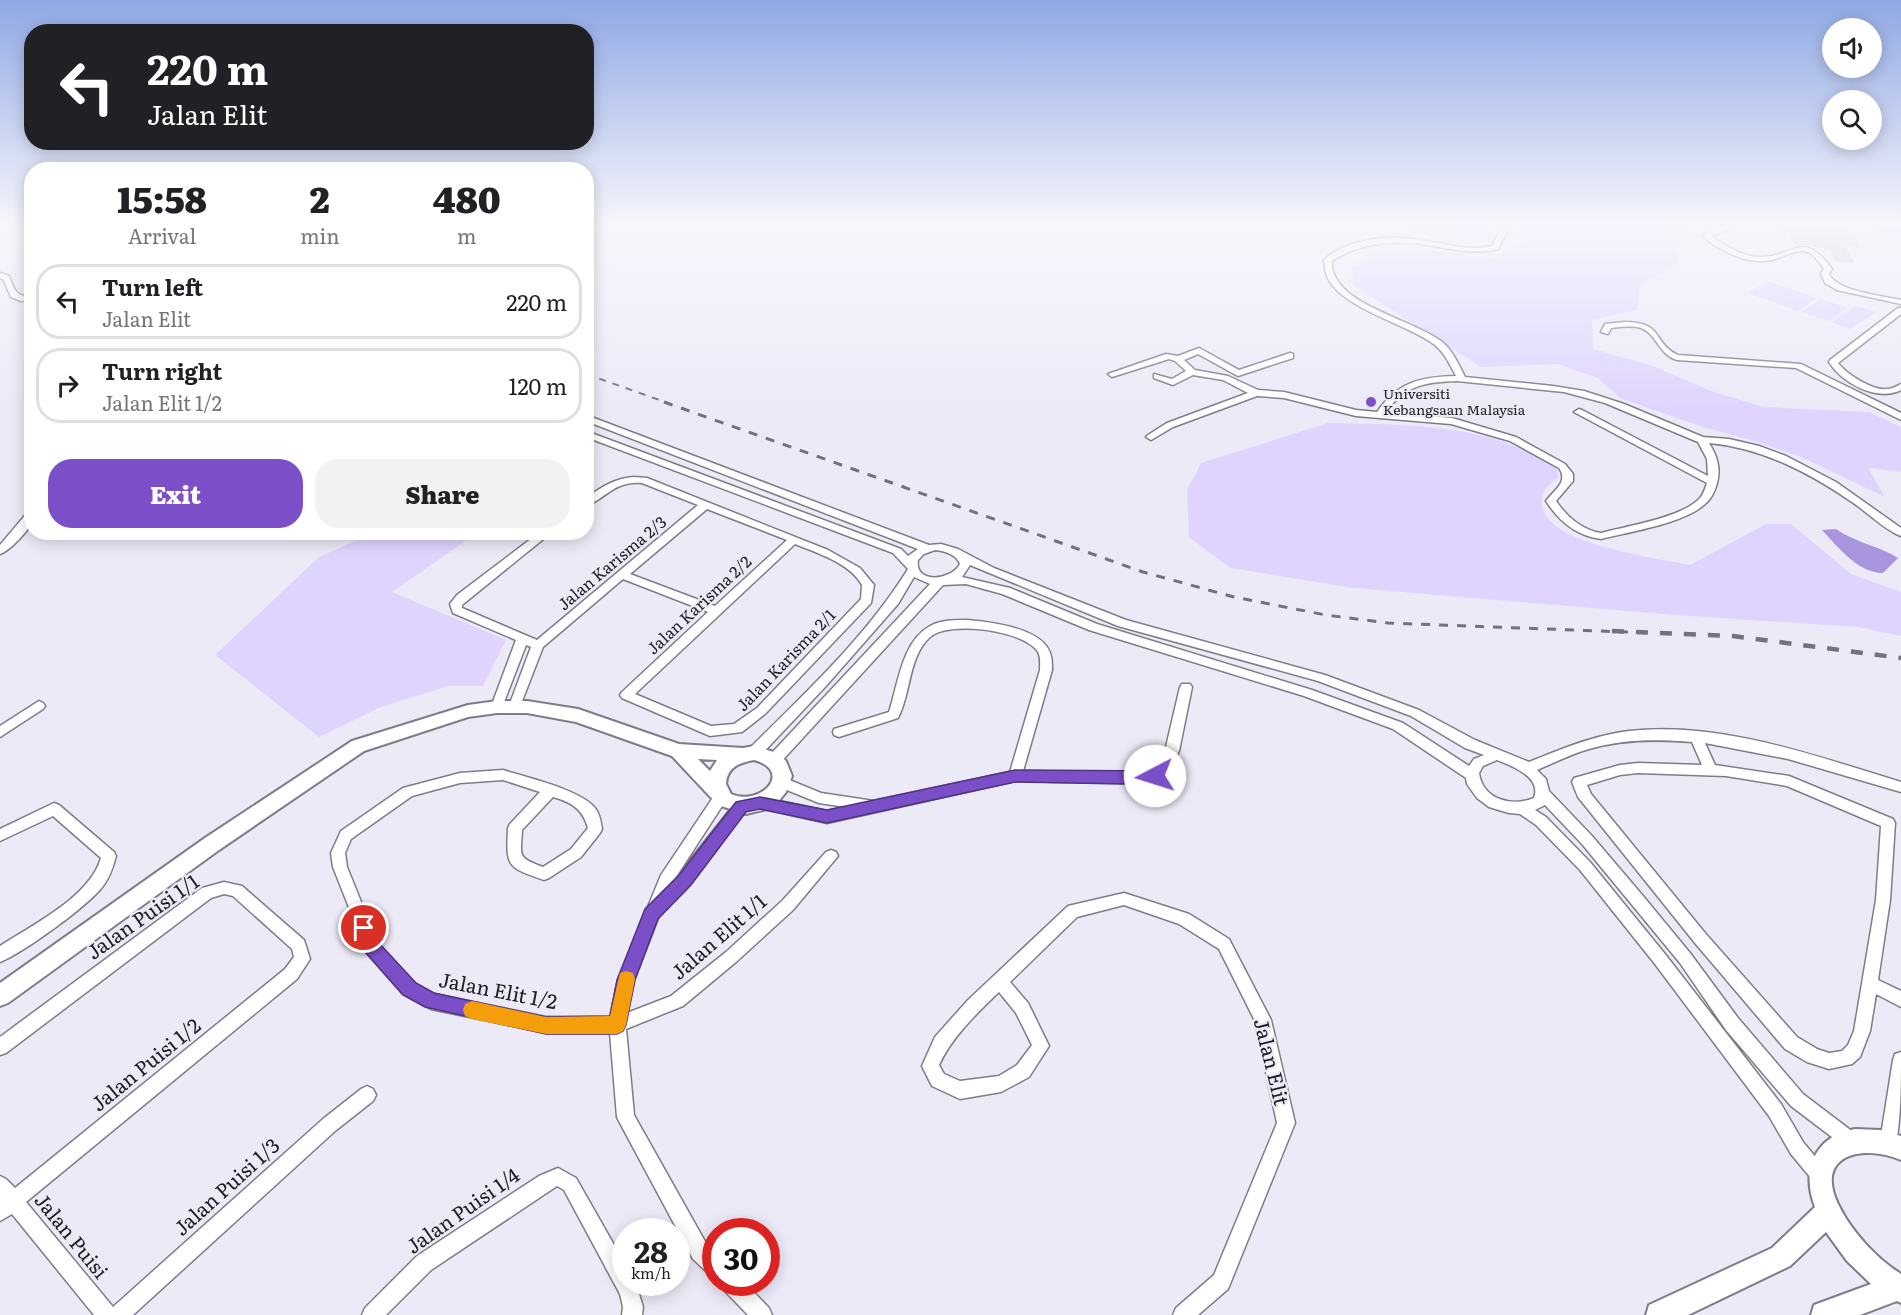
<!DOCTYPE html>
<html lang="en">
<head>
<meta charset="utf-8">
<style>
	:root { --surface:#fff; --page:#f2f2f2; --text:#202124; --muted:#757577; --line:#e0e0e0; --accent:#7b4fc7 }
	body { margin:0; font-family:Literata,serif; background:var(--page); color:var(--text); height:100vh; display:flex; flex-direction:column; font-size:22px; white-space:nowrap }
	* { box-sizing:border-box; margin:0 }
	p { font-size:20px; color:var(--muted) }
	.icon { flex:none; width:33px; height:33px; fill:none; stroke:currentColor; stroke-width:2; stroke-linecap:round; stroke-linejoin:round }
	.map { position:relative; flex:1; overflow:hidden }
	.drawer { position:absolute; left:24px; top:162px; width:570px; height:378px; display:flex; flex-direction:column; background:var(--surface); border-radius:24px; box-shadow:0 3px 15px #0003 }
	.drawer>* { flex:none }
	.guide { position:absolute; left:24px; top:24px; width:570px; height:126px; border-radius:24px; box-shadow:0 3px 15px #0003; background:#202124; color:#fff; overflow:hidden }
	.controls { position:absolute; left:1822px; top:18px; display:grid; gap:12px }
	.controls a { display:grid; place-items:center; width:60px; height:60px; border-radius:50%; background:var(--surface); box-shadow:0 3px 15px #0003; font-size:30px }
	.speed { position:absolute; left:612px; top:1218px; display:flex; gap:12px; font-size:30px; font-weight:700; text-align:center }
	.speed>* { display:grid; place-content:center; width:78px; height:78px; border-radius:50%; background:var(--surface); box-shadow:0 3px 15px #0003; line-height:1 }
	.speed small { font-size:15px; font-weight:400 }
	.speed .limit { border:9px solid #d22; background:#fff; color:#111 }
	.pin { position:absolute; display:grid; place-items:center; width:51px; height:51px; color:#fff; margin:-26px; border:3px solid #fff; border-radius:50%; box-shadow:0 2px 6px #0007 }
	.me { position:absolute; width:66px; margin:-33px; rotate:265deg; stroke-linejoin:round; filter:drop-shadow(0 0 4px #0008) }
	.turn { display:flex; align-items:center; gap:21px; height:126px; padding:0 24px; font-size:27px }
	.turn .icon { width:78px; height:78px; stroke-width:2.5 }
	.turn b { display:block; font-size:42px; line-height:51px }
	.eta { display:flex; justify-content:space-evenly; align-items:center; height:102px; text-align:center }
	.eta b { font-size:36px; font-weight:800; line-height:42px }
	.cta { display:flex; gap:12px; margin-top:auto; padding:12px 24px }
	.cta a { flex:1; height:69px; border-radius:24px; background:var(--accent); color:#fff; font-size:24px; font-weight:800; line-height:69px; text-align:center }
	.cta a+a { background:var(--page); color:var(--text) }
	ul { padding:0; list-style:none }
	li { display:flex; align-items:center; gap:18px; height:75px; margin:0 12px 9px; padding:0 12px; border:3px solid var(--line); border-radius:24px }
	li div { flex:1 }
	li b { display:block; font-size:22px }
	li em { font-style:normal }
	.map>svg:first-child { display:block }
	.green { fill:#dfd4fe }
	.water { fill:#a995dd }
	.building { fill:#c6c3d1 }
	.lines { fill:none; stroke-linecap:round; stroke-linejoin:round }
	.street-casing { stroke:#7f7c88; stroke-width:3 }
	.secondary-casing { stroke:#7f7c88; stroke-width:4 }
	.street { fill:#fff; fill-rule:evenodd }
	.secondary { fill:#fff; fill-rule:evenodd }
	.rail-far2 { stroke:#737179; stroke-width:2; stroke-dasharray:7 7; stroke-linecap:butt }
	.rail-far1 { stroke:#737179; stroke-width:3; stroke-dasharray:9 9; stroke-linecap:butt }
	.rail { stroke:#737179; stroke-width:4.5; stroke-dasharray:12 12; stroke-linecap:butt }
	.route { fill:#7b4fc7; stroke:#503381; stroke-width:1.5 }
	.slow { fill:#f59e0b }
	.poi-dot { fill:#7b4fc7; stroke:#edeaf8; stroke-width:2 }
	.labels { text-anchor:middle; stroke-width:4.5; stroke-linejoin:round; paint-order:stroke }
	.far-poi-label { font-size:14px; fill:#1e1d22; stroke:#edeaf8; text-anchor:start }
	.street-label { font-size:16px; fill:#1e1d22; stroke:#edeaf8 }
	.near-street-label { font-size:20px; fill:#1e1d22; stroke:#edeaf8 }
</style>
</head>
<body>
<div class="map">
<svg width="1901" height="1315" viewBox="0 0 1901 1315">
	<rect width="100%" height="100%" fill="#edeaf8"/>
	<!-- green -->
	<g class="green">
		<polygon points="1385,225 1489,225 1495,231 1486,239 1464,243"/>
		<polygon points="1519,225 1694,225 1674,241 1679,262 1640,286 1637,310 1592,320 1593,349 1653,366 1711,391 1763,407 1869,412 1901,427 1901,472 1868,468 1885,497 1799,456 1744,438 1703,427 1620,398 1598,378 1558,364 1481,367 1353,285 1352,267 1376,252 1425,250 1496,258 1520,243"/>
		<polygon points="1867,226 1901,229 1901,242 1870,235"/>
		<polygon points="1768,281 1817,298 1798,311 1748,293"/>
		<polygon points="1821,299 1848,308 1828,321 1802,312"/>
		<polygon points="1856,306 1876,312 1850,329 1831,322"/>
		<path d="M1328 423C1406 425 1491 422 1557 469L1558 478C1550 483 1543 489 1542 499 1535 544 1659 558 1690 565L1766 524H1791L1851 574 1901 592V636L1858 627 1675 615 1355 588 1230 568 1189 537 1187 490 1201 463Z"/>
		<polygon points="368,532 477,533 392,592 506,640 483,686 448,686 381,707 319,737 215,655 319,557 364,537"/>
	</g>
	<!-- water -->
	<path class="water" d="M1836 529C1854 542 1879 546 1898 558L1883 573C1858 573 1838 547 1822 530Z"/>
	<!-- building -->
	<polygon class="building" points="1802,225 1846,225 1861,250 1843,243 1855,263 1836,261 1830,249 1794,244 1787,230 1797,228"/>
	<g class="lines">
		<!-- street casing -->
		<g class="street-casing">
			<g id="street">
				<path d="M1498 225H1504L1507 232 1498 249C1473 255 1452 249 1427 245 1395 240 1360 242 1332 261 1332 265 1332 271 1334 274 1346 307 1416 321 1442 342 1453 351 1459 365 1465 377L1553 386 1584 391 1624 404 1703 437 1729 439 1759 446 1786 456 1836 482 1901 528V536C1886 531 1866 511 1852 502 1808 472 1762 448 1709 443 1717 456 1721 468 1717 483 1715 490 1712 498 1706 503 1687 523 1628 532 1601 539 1576 536 1559 521 1546 501 1554 490 1569 482 1559 468L1510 441 1451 424 1356 416 1284 398 1257 396 1173 427 1151 440 1146 437 1148 435 1167 423 1248 393 1223 380 1193 375 1173 385 1154 378V374L1172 379 1186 371 1175 361 1169 359 1112 377 1108 374 1166 354 1178 356 1199 348 1239 370 1290 353 1293 354V358L1238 376 1198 354 1184 360 1195 370 1228 376 1258 390 1284 392 1356 410 1377 412C1398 382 1420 377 1456 376 1450 365 1445 353 1435 345 1407 323 1339 309 1326 274 1325 270 1325 264 1324 260 1350 236 1394 235 1427 241 1449 245 1470 251 1492 246L1499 232ZM1457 381 1564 392 1605 403 1698 442 1707 459 1708 476 1582 410 1579 409 1574 412 1707 483C1705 489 1703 496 1698 500 1679 518 1627 526 1601 533 1582 530 1567 517 1556 501L1573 481V474L1565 464 1516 437 1452 418 1385 413C1405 385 1425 382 1457 381Z"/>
				<path d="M1729 225H1739L1711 236C1723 245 1742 256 1758 257 1794 258 1802 228 1832 269L1829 274C1836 291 1883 296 1901 300V304L1837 290 1825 283 1821 274 1824 269C1819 262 1813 252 1804 251 1793 250 1782 257 1772 260 1749 265 1720 252 1703 236L1706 231Z"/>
				<path d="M1776 225H1799C1794 229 1780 229 1776 225Z"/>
				<path d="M0 273 9 276C14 289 16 298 32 296V300L21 301 11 297 3 279 0 278Z"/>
				<path d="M1898 308H1901V314L1838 363C1846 374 1873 391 1887 389 1892 389 1897 386 1901 384V390C1877 402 1842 383 1829 362L1830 360Z"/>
				<path d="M1624 322C1665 322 1652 343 1678 355L1801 364 1901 413V420L1796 368 1677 360C1658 354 1657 334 1641 328 1631 325 1620 327 1611 328L1608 334 1601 332 1605 324Z"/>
				<path d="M586 415 929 545 941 544 958 549 994 568 1126 620 1325 675 1419 710 1475 740 1529 762C1562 749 1594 735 1629 731 1721 721 1815 756 1901 782V792L1788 759 1705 743 1715 765 1789 776 1893 819 1895 823 1890 900 1878 980 1901 991V1007L1876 994 1870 1031 1860 1057 1852 1064 1829 1069 1807 1062 1785 1049 1695 943 1578 797 1572 782 1574 778 1620 765 1638 763 1702 765 1692 742C1657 739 1622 739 1589 749 1571 754 1554 763 1537 770L1546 779 1549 791 1592 836 1643 896 1690 953 1738 1018 1803 1094 1857 1135 1860 1141 1857 1147 1851 1150 1845 1147 1791 1106 1726 1030 1680 963 1633 906 1582 844 1545 805 1535 810 1546 817 1590 862 1665 954 1781 1104 1803 1142 1827 1171 1830 1177 1827 1183 1821 1186 1815 1183 1791 1154 1769 1116 1655 964 1580 870 1536 825 1520 814 1509 813 1489 807 1477 798 1467 784 1466 778 1393 729 1304 696 1089 630 1002 594 966 584 943 585 779 764 774 765 769 764 767 760 769 756 930 584 914 577 898 604 826 686 759 757H749L747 753 749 749C805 693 866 637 908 569L893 553 586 437V431L901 549 908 556 918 549 586 421ZM935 550C945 551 956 554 960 564 951 581 914 584 918 560L924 554ZM970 565 1118 626 1318 681 1411 716 1465 748 1484 755 1474 759 1469 766 1403 723 1312 690 1097 624 1010 588 962 577ZM1497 760C1512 766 1542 777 1534 798 1512 807 1483 800 1479 773L1483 766ZM1638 773 1726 776 1787 786 1881 826 1876 900 1854 1031 1848 1045 1842 1051 1829 1053 1817 1049 1797 1037 1705 933 1591 794 1587 785 1620 775Z"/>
				<path d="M634 477 647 478 828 550 860 568 874 585 871 603 765 714 742 732 710 736 622 698 620 695 622 692 708 612 623 579 543 647 519 709H511L509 706 531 647 526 645 501 710H493L491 707 516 640 453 613 450 604 457 595 540 532H552L462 605V608L537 640 698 505 642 483C614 481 608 497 586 506V498C602 487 615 478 634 477ZM707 509 787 540 715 606 630 574ZM795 544C817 553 850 563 862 585L861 599 757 708 734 724 711 726 635 694Z"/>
				<path d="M32 511C32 514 33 518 32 521 29 531 9 551 0 554V545L28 512Z"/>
				<path d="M967 620C990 622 1033 627 1047 647 1052 654 1052 662 1052 670L1023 771 1126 773 1152 770 1159 763 1165 751 1180 687 1182 684H1190L1192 687 1179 751 1169 771 1155 780 1126 783 1015 781 827 823 756 807 754 803 756 799 761 797 827 811 846 807 819 803 777 786 775 782 777 778 782 777 821 793 874 801 1010 772 1040 670C1040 665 1041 657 1038 652 1024 630 949 620 930 637 908 657 911 694 898 718L839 737 834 735 833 732 834 729 889 712C898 685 902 641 930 626 941 620 955 620 967 620Z"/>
				<polygon points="39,701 43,703 45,706 43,709 0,737 0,726"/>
				<path d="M503 770C524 777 587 791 597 811 600 816 601 823 602 829L600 833 581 857 549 878 544 880C507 867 506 867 508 828L510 824 540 792 503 780 460 783 412 796 351 839 345 853 347 867 378 944 415 984 434 994 546 1017H610L618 980 661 875 716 793 721 792 726 793 728 797 672 883 736 802 741 800 746 802 748 806 690 884 660 913 634 980 627 1013 671 996 726 952 783 900 826 852 831 850 836 852 838 856 793 910 736 962 683 1006 626 1029 634 1115 707 1245 716 1254V1276L709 1274 693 1259 620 1123 617 1117 610 1033H546L431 1009 403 994 367 953 333 867 331 853 341 831 403 788 460 773ZM553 797C571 802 583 809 588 828L571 849 543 867C516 857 521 856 522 830Z"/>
				<path d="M54 803 59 805 114 852 116 856C113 867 110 877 103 886 88 906 23 953 0 962V946C32 925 90 897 101 858L53 816 0 841V829Z"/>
				<polygon points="224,882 242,886 304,940 310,959 297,979 26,1202 113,1307 323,1119 361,1089 367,1086 373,1089 376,1095 373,1101 335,1131 133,1315 94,1315 12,1214 0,1221 0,1176 6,1179 15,1188 285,969 294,957 292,949 233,896 224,894 211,898 6,1053 0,1055 0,1037 202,888"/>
				<path d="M1124 893 1189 914 1229 939 1271 1020 1295 1123 1228 1289 1198 1315H1173L1176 1308 1214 1275 1277 1123 1255 1021 1219 949 1179 924 1124 905 1077 917 1010 982 1028 1003 1049 1046 1029 1077 1001 1092 960 1099 932 1086 922 1066 935 1037 968 1000 1068 906ZM999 992 1016 1013 1032 1045 1017 1065 999 1076 960 1081 944 1074 939 1065C952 1037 976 1014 999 992Z"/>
				<path d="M1901 1052C1901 1081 1901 1122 1895 1148L1889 1151 1883 1148 1880 1142 1893 1060 1895 1054Z"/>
				<polygon points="558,1168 576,1178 626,1266 626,1282 636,1284 643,1307 642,1315 622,1315 623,1307 620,1294 564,1190 557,1186 431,1270 386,1315 362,1315 365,1308 417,1256 539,1176"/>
				<polygon points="721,1282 744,1282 769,1308 772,1315 748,1315 723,1289"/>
			</g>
		</g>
		<!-- secondary casing -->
		<g class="secondary-casing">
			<g id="secondary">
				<path d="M497 701H527L578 709 679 744 743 748 754 746 777 753 786 761 792 776 786 792 778 802 767 809 746 814 718 805 672 756 576 722 527 713H497L468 717 364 751 219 850 8 1003 0 1006V983L205 838 352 741 468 705ZM698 759 717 760 710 771ZM754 760C794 771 761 807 731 794L726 784C727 767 739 763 754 760Z"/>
				<path d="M1855 1129 1881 1130 1901 1136V1160C1863 1144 1813 1154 1839 1206 1852 1232 1876 1258 1901 1274V1303L1897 1301 1860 1315H1811L1814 1305 1871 1284 1847 1261 1826 1232 1790 1266 1688 1315H1646L1649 1305 1772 1248 1815 1207C1801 1171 1814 1136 1855 1129Z"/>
			</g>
		</g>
		<!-- street -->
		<use href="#street" class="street"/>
		<!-- secondary -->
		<use href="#secondary" class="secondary"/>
		<!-- rail-far2 -->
		<polyline class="rail-far2" points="586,374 668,403"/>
		<!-- rail-far1 -->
		<polyline class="rail-far1" points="664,402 1143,572 1234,597 1326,615 1388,623 1652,633"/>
		<!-- rail -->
		<polyline class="rail" points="1612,631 1733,636 1901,658"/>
	</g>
	<!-- sky -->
	<linearGradient id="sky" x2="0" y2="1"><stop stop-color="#8fa8e4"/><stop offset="0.55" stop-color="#f7f6fc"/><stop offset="1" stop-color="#f7f6fc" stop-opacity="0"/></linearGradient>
	<rect width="1901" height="409" fill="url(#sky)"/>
	<!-- route -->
	<polygon class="route" points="1015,770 1160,771 1162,776 1160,780 1126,784 1015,782 827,823 760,809 746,812 691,885 658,919 635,980 626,1025 623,1031 617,1034 546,1034 425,1007 403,995 366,953 355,928 358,922 364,920 370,922 379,943 416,983 434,993 546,1017 610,1016 617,980 645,909 679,875 736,802 760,797 827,810"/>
	<!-- slow -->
	<polygon class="slow" points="626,971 633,973 635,979 626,1025 623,1031 617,1034 546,1034 472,1019 465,1016 463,1010 465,1004 472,1001 546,1017 610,1016 620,973"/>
	<!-- markers -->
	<circle class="poi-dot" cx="1371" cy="402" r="6"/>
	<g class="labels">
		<!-- far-poi labels -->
		<g class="far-poi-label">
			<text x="1383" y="399">Universiti<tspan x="1383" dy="16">Kebangsaan Malaysia</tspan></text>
		</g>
		<!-- street labels -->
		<g class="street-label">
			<text transform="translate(612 563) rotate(-40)" y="6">Jalan Karisma 2/3</text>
			<text transform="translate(699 605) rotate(-43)" y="6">Jalan Karisma 2/2</text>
			<text transform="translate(786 660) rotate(-46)" y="6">Jalan Karisma 2/1</text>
		</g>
		<!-- near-street labels -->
		<g class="near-street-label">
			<text transform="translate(143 917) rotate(-35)" y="7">Jalan Puisi 1/1</text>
			<text transform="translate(719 937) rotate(-41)" y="7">Jalan Elit 1/1</text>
			<text transform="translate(498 991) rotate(11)" y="7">Jalan Elit 1/2</text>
			<text transform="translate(1271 1062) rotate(76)" y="7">Jalan Elit</text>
			<text transform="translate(146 1065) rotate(-39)" y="7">Jalan Puisi 1/2</text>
			<text transform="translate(227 1187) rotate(-42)" y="7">Jalan Puisi 1/3</text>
			<text transform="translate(463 1211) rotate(-35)" y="7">Jalan Puisi 1/4</text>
			<text transform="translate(71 1236) rotate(51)" y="7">Jalan Puisi</text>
		</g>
	</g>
</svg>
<div class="controls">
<a><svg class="icon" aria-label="sound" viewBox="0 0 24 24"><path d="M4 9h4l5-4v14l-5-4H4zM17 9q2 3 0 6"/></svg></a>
<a><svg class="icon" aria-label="search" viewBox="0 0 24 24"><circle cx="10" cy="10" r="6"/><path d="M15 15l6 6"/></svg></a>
</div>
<div class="speed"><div>28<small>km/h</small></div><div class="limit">30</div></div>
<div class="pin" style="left:364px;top:928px;background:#d93025"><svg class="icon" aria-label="arrive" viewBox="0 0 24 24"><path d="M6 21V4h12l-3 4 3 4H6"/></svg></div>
<svg class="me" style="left:1155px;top:776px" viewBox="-20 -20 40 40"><circle r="19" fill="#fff"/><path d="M0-13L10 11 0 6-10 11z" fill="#7b4fc7"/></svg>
<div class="guide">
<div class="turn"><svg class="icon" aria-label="left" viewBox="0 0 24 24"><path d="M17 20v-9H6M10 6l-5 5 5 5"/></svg><div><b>220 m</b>Jalan Elit</div></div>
</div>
<section class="drawer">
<div class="eta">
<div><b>15:58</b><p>Arrival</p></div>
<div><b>2</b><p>min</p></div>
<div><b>480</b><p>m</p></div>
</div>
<ul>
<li><svg class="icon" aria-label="left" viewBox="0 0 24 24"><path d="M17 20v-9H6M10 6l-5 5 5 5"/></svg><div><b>Turn left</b><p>Jalan Elit</p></div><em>220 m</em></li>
<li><svg class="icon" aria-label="right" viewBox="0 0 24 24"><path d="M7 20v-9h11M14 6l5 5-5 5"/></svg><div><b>Turn right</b><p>Jalan Elit 1/2</p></div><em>120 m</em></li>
</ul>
<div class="cta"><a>Exit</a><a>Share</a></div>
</section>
</div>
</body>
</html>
